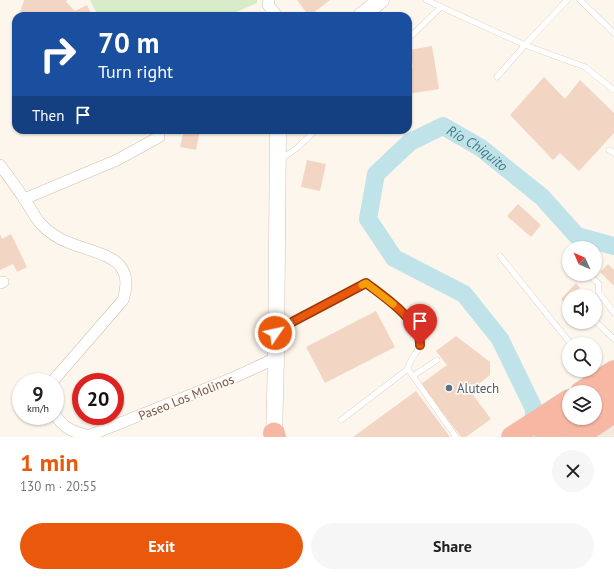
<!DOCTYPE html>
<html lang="en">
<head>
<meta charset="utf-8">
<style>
	:root { --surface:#fff; --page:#f6f6f6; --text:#202124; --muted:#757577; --accent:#ea580c }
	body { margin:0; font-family:"PT Sans",sans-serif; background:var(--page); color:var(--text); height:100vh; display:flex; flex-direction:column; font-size:15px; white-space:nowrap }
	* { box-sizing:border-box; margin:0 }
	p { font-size:13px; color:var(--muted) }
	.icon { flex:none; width:22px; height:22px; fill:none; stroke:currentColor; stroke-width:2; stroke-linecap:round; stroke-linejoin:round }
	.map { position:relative; height:437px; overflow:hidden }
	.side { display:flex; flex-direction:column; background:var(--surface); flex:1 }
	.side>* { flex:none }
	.guide { position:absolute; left:12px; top:12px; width:400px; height:122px; border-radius:12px; box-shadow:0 1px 3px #0004; background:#1a4fa0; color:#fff; overflow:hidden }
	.needle { width:26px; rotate:315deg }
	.controls { position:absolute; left:562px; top:241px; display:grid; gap:8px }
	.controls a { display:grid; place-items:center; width:40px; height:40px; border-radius:50%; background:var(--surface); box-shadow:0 1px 3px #0004; font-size:20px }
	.speed { position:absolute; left:12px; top:373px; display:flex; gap:8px; font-size:20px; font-weight:700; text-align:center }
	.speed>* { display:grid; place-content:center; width:52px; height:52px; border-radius:50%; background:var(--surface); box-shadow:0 1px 3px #0004; line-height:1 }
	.speed small { font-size:10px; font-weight:400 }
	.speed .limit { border:6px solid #d22; background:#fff; color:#111 }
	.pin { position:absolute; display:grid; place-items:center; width:34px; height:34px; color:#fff; margin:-41px -17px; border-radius:50% 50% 50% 0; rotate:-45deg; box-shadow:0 0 4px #0007 }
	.pin .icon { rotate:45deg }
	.me { position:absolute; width:44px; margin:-22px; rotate:56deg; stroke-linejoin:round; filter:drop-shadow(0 0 3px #0008) }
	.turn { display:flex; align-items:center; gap:14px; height:84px; padding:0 20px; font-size:18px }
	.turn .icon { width:52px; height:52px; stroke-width:2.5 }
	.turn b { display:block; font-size:28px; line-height:34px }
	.then { display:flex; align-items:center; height:38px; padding:0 20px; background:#0003; gap:8px; font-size:15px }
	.round { display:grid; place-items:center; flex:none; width:42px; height:42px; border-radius:21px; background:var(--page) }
	.overview { display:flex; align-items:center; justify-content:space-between; height:68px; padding:0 20px }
	h1 { font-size:24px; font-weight:700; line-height:30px; color:var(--accent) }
	.primary-button { display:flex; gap:8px; margin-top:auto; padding:8px 20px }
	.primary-button a { flex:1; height:46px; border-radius:24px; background:var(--accent); color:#fff; font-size:16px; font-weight:700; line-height:46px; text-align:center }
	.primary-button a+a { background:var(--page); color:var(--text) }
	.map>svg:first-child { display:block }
	.residential { fill:#f5e8da }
	.green { fill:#d8ecc9 }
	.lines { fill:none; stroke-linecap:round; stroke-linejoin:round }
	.river { stroke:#bfe3e8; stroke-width:18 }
	.building { fill:#f3d5c3 }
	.lane-casing { stroke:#d1beb0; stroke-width:6 }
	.street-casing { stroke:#d1beb0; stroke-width:12 }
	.secondary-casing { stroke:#d6c0b0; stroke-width:17 }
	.highway-casing { stroke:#dad1cd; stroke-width:22 }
	.lane { stroke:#fff; stroke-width:5.5 }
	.street { stroke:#fff; stroke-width:11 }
	.secondary { stroke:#fff; stroke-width:16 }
	.highway { stroke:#f7b7a3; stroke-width:21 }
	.route-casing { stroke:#983908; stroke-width:10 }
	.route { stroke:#ea580c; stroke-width:7 }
	.slow { stroke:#f59e0b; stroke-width:7 }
	.service-dot { fill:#5c6f8a; stroke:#fffaf3; stroke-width:1.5 }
	.labels { text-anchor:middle; stroke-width:3.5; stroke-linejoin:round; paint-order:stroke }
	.service-label { font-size:13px; fill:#4e5e75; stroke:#fffaf3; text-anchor:start }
	.street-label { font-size:13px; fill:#7a5c4d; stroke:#fffaf3 }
	.water-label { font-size:14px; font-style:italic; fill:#437c86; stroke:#fffaf3 }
</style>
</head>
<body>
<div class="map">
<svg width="614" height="437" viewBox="0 0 614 437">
	<rect width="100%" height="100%" fill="#fdf6ec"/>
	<!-- residential -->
	<polygon class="residential" points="614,421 614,437 583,437"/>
	<!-- green -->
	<polygon class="green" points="90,0 257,0 257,3 227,16 98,16"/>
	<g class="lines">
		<!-- river -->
		<path class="river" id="s1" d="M533 437 534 409 500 339 464 294 394 258 368 219 376 174 410 142 443 126 481 148 542 197 577 236 614 246"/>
	</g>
	<!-- building -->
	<g class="building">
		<polygon points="24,0 67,0 66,2 75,11 87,5 92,16 19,16"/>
		<polygon points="297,0 330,0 309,16"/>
		<polygon points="432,46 439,89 408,94 408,68 413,67 410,50"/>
		<polygon points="544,77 565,99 580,80 614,113 614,133 579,171 560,153 553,160 510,115"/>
		<polygon points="184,130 200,130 196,150 180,147"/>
		<polygon points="307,160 326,164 320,191 301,187"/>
		<polygon points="518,204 541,225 531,237 507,216"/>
		<polygon points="0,234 2,239 11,234 27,267 17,272 13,264 0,270"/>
		<polygon points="608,264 614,270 614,286 600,272"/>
		<polygon points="576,283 580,288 573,296 569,296 569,301 566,304 561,299"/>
		<polygon points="376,311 395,347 325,383 306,347"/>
		<polygon points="456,336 490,362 490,375 470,391 491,419 466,437 461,437 421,384 447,365 436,351"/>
		<polygon points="416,391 450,437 353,437"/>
	</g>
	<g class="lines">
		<!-- lane casing -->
		<g class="lane-casing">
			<g id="lane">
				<polyline points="426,0 525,45 497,77"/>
				<polyline points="567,0 525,45 585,67 614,90"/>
				<polyline points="580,0 614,33"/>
				<polyline points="408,39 441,7"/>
				<polyline points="609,150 614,153"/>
				<polyline points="281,159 297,148 316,130"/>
				<polyline points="500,256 571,344"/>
				<polyline points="588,274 599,284 598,291 614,313"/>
				<polyline points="595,321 614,339"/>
				<path d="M278 331 294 321 366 283C377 292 391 299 401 309 407 316 422 335 420 344 418 353 409 359 408 369L456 437"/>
				<polyline points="413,376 437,360"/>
				<polyline points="341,420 408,369"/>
			</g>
		</g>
		<!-- street casing -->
		<g class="street-casing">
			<g id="street">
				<polyline points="269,0 268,5 277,16"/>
				<path d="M0 165C8 176 17 188 25 200 30 207 34 216 40 223 48 232 59 239 70 243 99 255 137 256 123 300L52 382"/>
				<polyline points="24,199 117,160 159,137"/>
				<polyline points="0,283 3,282"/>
				<path d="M55 415C65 429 72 431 88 436L235 377 276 358"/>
			</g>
		</g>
		<!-- secondary casing -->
		<g class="secondary-casing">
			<g id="secondary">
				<polyline points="361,16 381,0"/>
				<polyline points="274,437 276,358 278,130"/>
			</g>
		</g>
		<!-- highway casing -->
		<g class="highway-casing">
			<g id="highway">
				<polyline points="581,392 614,371"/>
				<polyline points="595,405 614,394"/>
				<polyline points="274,433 275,437"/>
				<polyline points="512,437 569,400"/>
				<polyline points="546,437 575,418"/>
				<polyline points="577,437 614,412"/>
			</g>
		</g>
		<!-- lane -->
		<use href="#lane" class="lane"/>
		<!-- street -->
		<use href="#street" class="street"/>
		<!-- secondary -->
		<use href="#secondary" class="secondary"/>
		<!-- highway -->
		<use href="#highway" class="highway"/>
	</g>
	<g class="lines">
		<!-- route casing -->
		<g class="route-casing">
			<path id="route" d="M275 333 294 321 366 283C383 296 421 321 420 345"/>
		</g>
		<!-- route -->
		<use href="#route" class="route"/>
		<!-- slow -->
		<polyline class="slow" points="362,285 366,283 393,304"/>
	</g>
	<!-- markers -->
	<circle class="service-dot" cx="449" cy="388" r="4"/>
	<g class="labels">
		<!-- service labels -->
		<g class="service-label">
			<text x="457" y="393">Alutech</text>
		</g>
		<!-- street labels -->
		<g class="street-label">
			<text transform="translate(186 397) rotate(-22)" y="5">Paseo Los Molinos</text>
		</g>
		<!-- water labels -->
		<g class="water-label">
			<text dy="5" stroke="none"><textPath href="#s1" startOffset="459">Río Chiquito</textPath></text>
		</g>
	</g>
</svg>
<div class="controls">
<a><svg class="needle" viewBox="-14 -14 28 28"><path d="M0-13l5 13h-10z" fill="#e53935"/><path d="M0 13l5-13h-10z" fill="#757577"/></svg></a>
<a><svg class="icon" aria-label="sound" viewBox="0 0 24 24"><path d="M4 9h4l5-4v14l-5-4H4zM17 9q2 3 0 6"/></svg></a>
<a><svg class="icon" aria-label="search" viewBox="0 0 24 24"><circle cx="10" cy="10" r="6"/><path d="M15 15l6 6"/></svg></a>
<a><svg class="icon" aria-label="layers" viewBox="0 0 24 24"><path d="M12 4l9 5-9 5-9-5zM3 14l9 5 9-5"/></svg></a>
</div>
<div class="speed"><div>9<small>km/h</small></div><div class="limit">20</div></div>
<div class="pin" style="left:420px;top:345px;background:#d93025"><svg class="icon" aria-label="arrive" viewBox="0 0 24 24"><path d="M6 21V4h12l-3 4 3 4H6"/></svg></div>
<svg class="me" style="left:275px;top:333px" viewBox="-20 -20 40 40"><circle r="17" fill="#ea580c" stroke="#fff" stroke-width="3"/><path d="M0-11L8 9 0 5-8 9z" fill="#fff"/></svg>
<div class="guide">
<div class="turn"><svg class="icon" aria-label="right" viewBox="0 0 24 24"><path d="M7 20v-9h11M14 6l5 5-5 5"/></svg><div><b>70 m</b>Turn right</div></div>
<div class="then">Then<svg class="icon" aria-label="arrive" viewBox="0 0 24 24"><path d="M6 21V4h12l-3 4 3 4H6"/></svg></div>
</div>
</div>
<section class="side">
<div class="overview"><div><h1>1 min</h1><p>130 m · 20:55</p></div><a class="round"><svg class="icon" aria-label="close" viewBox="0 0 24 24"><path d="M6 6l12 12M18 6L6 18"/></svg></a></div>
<div class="primary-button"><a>Exit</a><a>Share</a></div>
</section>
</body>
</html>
